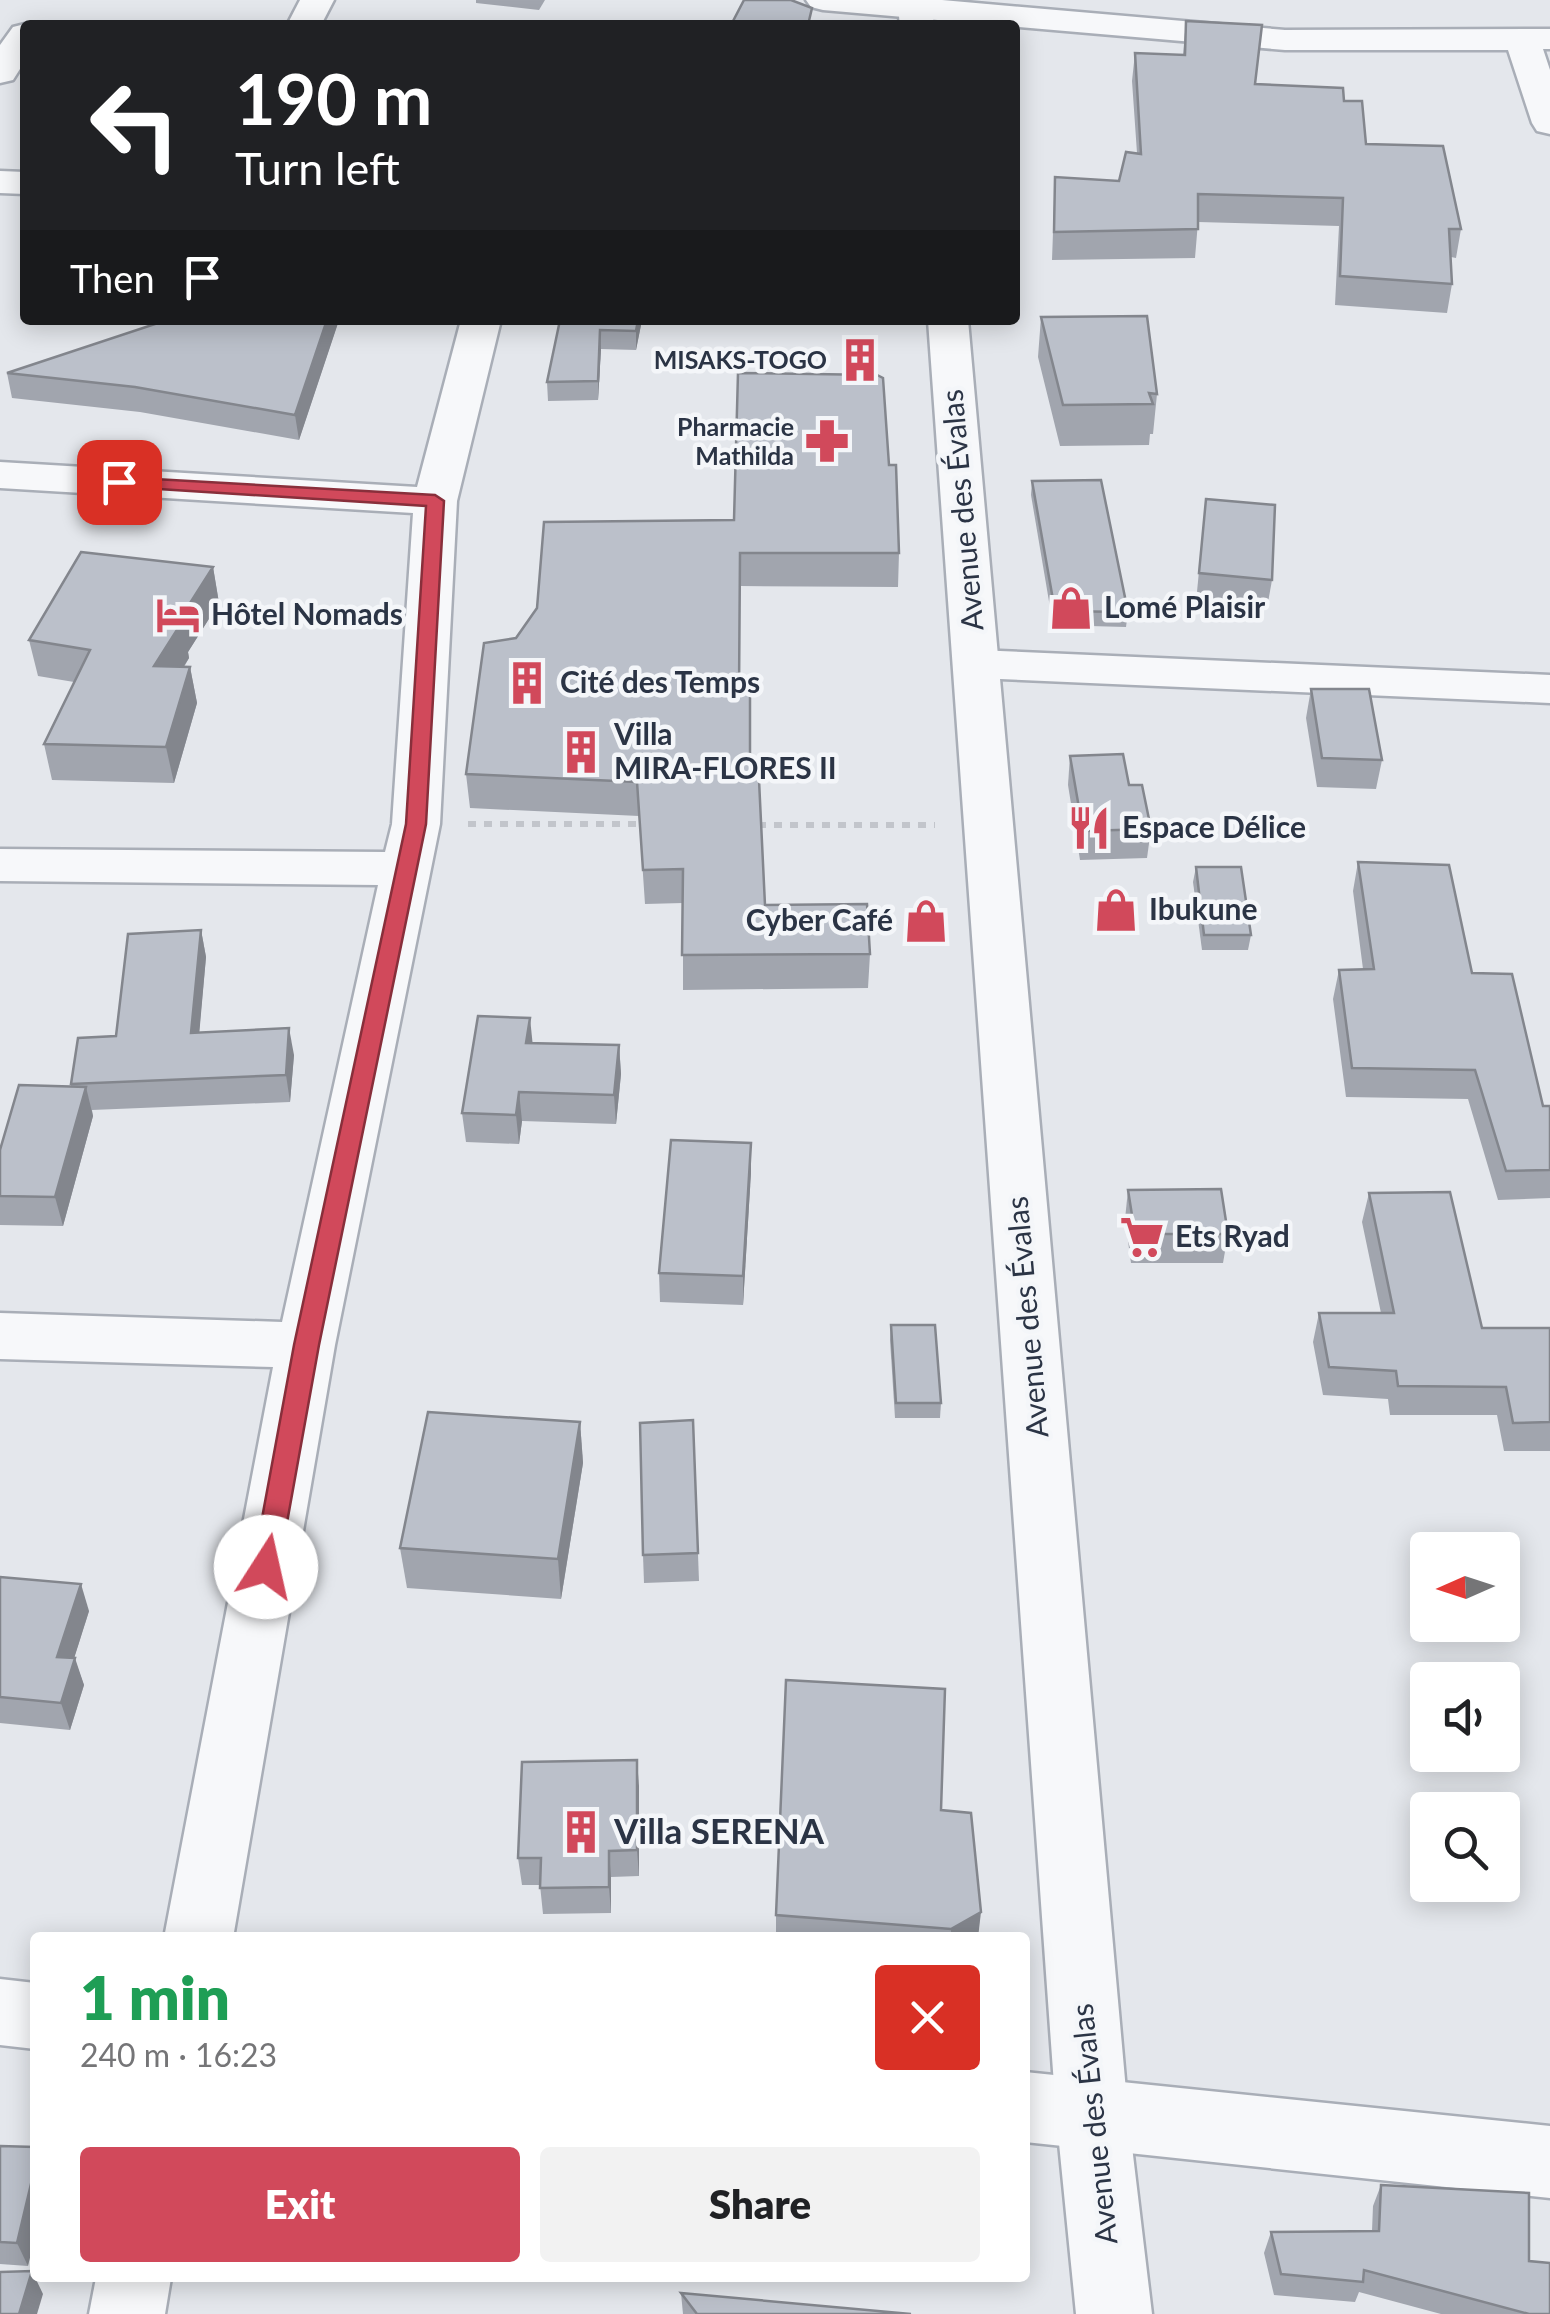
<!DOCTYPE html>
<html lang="en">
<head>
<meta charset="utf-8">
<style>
	:root { --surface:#fff; --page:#f2f2f2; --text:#202124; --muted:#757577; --accent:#d1495b }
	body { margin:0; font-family:Lato,sans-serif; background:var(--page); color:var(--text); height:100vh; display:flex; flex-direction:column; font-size:38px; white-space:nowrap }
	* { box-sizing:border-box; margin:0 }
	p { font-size:32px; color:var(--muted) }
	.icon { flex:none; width:55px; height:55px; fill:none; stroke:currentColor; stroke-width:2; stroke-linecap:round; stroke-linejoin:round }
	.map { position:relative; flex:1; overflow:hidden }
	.sheet { position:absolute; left:30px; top:1932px; width:1000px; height:350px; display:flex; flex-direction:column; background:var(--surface); border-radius:10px; box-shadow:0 5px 25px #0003 }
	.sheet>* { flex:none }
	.hud { position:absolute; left:20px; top:20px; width:1000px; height:305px; border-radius:10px; box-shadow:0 5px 25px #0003; background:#202124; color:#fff; overflow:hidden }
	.needle { width:65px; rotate:267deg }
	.buttons { position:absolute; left:1410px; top:1532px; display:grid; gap:20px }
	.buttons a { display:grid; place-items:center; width:110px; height:110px; border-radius:10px; background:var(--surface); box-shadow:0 5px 25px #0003; font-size:50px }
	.pin { position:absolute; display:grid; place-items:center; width:85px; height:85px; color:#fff; margin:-42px; border-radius:20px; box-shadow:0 5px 15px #0006 }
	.me { position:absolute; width:110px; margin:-55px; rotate:10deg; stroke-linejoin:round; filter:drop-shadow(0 0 8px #0008) }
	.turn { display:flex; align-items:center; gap:35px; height:210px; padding:0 50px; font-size:45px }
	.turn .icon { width:130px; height:130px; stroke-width:2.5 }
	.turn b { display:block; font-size:70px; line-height:85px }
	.then { display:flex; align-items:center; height:95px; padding:0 50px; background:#0003; gap:20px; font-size:38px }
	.round { display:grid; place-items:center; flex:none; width:105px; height:105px; border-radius:10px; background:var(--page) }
	.overview { display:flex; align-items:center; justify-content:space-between; height:170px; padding:0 50px }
	h1 { font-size:60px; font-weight:800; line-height:75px; color:#1e9e55 }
	.cta { display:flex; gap:20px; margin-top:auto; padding:20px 50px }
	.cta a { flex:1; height:115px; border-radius:10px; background:var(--accent); color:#fff; font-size:40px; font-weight:800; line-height:115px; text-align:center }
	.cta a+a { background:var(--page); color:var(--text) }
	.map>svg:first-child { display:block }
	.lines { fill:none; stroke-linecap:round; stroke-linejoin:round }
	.minor-casing { stroke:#a9aeb7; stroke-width:5 }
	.tertiary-casing { stroke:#a9aeb7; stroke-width:5 }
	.path { stroke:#c2c5cb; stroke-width:6; stroke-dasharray:8 8; stroke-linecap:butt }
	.minor { fill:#f7f8fa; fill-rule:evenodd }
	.tertiary { fill:#f7f8fa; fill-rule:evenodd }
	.wall { fill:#a1a5ae }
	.shaded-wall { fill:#83868d }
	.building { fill:#bbc0ca; stroke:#83868d; stroke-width:2.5 }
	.route { fill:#d1495b; stroke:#882f3b; stroke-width:2.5 }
	.labels { text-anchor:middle; stroke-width:9; stroke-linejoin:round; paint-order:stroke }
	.far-poi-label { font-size:25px; font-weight:bold; fill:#2b3445; stroke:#f4f6f9; text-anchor:end }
	.street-label { font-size:30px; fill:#2b3445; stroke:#f4f6f9 }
	.poi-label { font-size:30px; font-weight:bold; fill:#2b3445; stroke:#f4f6f9; text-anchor:start }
	.near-poi-label { font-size:35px; font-weight:bold; fill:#2b3445; stroke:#f4f6f9; text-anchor:start }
</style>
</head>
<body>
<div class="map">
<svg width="1550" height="2314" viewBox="0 0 1550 2314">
	<rect width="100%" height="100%" fill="#e4e7ec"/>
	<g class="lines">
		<!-- minor casing -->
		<g class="minor-casing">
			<g id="minor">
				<polygon points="300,0 334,0 321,25 287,25"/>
				<polygon points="806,0 942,0 1285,30 1550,29 1550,49 1543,49 1550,70 1550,134 1537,131 1532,123 1508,50 1285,50 823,10 811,7"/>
				<polygon points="25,24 31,25 25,25 25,61 13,80 0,83 0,45 13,27"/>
				<polygon points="0,171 25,172 25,194 0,193"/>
				<polygon points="461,320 501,320 457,501 440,824 335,1345 233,1938 164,1938 273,1367 0,1359 0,1313 282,1322 378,885 0,881 0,849 385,852 392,824 413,513 0,488 0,462 417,487"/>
				<polygon points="976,650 1550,675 1550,703 976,678 960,674 953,664 960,654"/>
				<polygon points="0,1979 35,1983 35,2049 0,2045"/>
				<polygon points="1025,2072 1550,2126 1550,2198 1025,2142"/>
				<polygon points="96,2278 171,2278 165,2314 89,2314"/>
			</g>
		</g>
		<!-- tertiary casing -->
		<g class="tertiary-casing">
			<g id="tertiary">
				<polygon points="897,0 931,0 934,25 900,25"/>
				<polygon points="928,320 968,320 1128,2113 1152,2314 1076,2314 1056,2113"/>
			</g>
		</g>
		<!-- path -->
		<g class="path">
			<polyline points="468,824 645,824"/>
			<polyline points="758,825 935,825"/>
		</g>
		<!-- minor -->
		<use href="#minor" class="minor"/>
		<!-- tertiary -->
		<use href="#tertiary" class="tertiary"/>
	</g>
	<!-- wall -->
	<g class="wall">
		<polygon points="476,0 545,0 539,10 476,3"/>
		<polygon points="1186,21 1255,84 1344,101 1366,144 1461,229 1456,258 1451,257 1452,284 1447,313 1335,305 1339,226 1198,222 1195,258 1052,260 1055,177 1119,181 1137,153 1132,81 1135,53 1183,55"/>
		<polygon points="1041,317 1157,394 1153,434 1150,434 1149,445 1060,446 1038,357"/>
		<polygon points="339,320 299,440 140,412 12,398 7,373"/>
		<polygon points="560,320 642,320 636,350 601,349 598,400 548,401 547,382"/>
		<polygon points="889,465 899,553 898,587 740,586 740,693 750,759 765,905 870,954 868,988 683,990 683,903 645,904 639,816 470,808 466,774 516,638 734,520"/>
		<polygon points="1032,481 1128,612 1126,627 1053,625 1031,495"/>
		<polygon points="1206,499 1272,580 1267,608 1196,602"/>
		<polygon points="213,567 219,603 188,652 189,658 184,667 190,667 197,703 174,783 52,780 44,744 74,682 38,676 29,640"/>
		<polygon points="1311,689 1382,760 1376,789 1317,787 1306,718"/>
		<polygon points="1070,756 1129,785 1151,829 1147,858 1080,860 1068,785"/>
		<polygon points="1358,862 1472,973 1543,1106 1550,1106 1550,1198 1498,1200 1468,1099 1346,1097 1333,999 1339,970 1363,969 1353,891"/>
		<polygon points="1196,867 1251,935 1248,950 1202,950 1193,882"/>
		<polygon points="201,930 206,957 199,1032 294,1055 290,1102 92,1110 93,1116 63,1226 0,1225 0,1150 71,1087 71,1084 116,1036"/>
		<polygon points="533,1043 619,1045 621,1074 616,1124 522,1121 519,1144 466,1142 462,1113"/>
		<polygon points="751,1172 743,1305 660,1302 659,1273"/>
		<polygon points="1128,1190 1228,1234 1223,1263 1131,1263 1125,1219"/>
		<polygon points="1369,1193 1482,1328 1550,1328 1550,1451 1504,1451 1497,1415 1390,1415 1388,1399 1323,1395 1313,1342 1319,1313 1381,1313 1362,1222"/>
		<polygon points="891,1325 941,1403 940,1418 895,1418 890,1340"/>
		<polygon points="693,1420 699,1581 644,1583 643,1555"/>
		<polygon points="580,1422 583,1463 561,1599 407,1588 400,1548"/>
		<polygon points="0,1577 89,1611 74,1658 84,1685 70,1730 0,1723"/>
		<polygon points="639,1786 639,1876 611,1877 611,1913 543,1914 540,1885 522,1885 518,1858"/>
		<polygon points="941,1810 978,1938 776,1938 776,1915"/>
		<polygon points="0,2146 28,2266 0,2264"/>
		<polygon points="1381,2185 1529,2261 1550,2314 1441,2314 1359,2292 1355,2302 1274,2295 1264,2253 1271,2232 1372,2231 1373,2206"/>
		<polygon points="681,2293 911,2314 683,2314"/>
	</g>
	<!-- shaded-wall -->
	<g class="shaded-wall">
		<polygon points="327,320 339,320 299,440 295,415"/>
		<polygon points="638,320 642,320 636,350 636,331"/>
		<polygon points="600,330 601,349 598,400 598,381"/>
		<polygon points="213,567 219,603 188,652 189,658 161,702 154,666 178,622"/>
		<polygon points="190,667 197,703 174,783 166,747"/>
		<polygon points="201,930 206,957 197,1059 191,1033"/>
		<polygon points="530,1018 533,1047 526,1043"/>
		<polygon points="289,1028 294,1055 290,1102 286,1075"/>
		<polygon points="619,1045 621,1074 616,1124 614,1095"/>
		<polygon points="86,1087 93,1116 63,1226 55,1197"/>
		<polygon points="519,1092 522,1121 519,1144 516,1115"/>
		<polygon points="751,1143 751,1172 743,1305 743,1276"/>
		<polygon points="580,1422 583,1463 561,1599 558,1559"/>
		<polygon points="81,1584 89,1611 66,1684 57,1657"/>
		<polygon points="75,1658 84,1685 70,1730 61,1703"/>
		<polygon points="637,1760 639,1786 639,1876 637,1850"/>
		<polygon points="609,1851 611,1877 611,1913 609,1887"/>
		<polygon points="981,1912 978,1938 951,1938 951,1929"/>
		<polygon points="35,2167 35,2237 28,2266 17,2243"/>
		<polygon points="32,2271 43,2294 37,2314 19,2314"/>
	</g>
	<!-- building -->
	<g class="building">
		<polygon points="744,0 791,0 812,8 808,25 731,25"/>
		<polygon points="1186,21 1262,25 1255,84 1343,88 1344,101 1362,101 1366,144 1443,146 1461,229 1449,229 1452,284 1340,276 1343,198 1198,194 1198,229 1054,232 1055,177 1119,181 1126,152 1141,154 1135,53 1185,55"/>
		<polygon points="1147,316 1157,394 1149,393 1153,404 1063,405 1041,317"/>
		<polygon points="167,320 327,320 295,415 135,387 7,373"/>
		<polygon points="560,320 638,320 636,331 600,330 598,381 547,382"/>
		<polygon points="738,373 877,375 883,378 889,465 896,465 899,553 740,553 739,693 750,693 750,759 758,759 765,905 867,904 870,954 682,955 683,869 643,870 637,782 466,774 484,643 516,638 537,608 544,522 734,520"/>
		<polygon points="1101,480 1128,612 1055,611 1032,481"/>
		<polygon points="1206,499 1275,505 1272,580 1199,573"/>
		<polygon points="81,552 213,567 178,622 182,622 154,666 190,667 166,747 44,744 90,650 29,640"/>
		<polygon points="1311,689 1369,689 1382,760 1322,758"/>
		<polygon points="1123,754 1129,785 1142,785 1151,829 1083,831 1070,756"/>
		<polygon points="1358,862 1449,865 1472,973 1512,974 1543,1106 1550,1106 1550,1170 1506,1171 1475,1070 1352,1068 1339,970 1374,969"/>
		<polygon points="1196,867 1241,867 1251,935 1204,935"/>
		<polygon points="201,930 191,1033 289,1028 286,1075 71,1084 78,1038 116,1036 128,934"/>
		<polygon points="478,1016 530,1018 526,1043 619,1045 614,1095 519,1092 516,1115 462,1113"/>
		<polygon points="19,1085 86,1087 55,1197 0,1196 0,1150"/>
		<polygon points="671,1140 751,1143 743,1276 659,1273"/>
		<polygon points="1221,1189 1228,1234 1135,1234 1128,1190"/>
		<polygon points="1450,1192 1482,1328 1550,1328 1550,1422 1513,1423 1506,1387 1398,1386 1396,1371 1329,1367 1319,1313 1394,1313 1369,1193"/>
		<polygon points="891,1325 935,1325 941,1403 896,1403"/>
		<polygon points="428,1412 580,1422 558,1559 400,1548"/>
		<polygon points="693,1420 698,1553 643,1555 640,1423"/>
		<polygon points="0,1577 81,1584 57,1657 75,1658 61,1703 0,1697"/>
		<polygon points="786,1680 945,1689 941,1810 971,1813 981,1912 951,1929 776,1915"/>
		<polygon points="637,1760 637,1850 609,1851 609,1887 540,1888 541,1858 518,1858 522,1762"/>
		<polygon points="0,2146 35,2147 35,2167 17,2243 0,2242"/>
		<polygon points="1381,2185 1529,2193 1529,2261 1550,2263 1550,2314 1529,2314 1364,2270 1363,2282 1281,2274 1271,2232 1379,2231"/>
		<polygon points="32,2271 19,2314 0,2314 0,2272"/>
		<polygon points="681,2293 911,2314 697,2314"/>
	</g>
	<!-- route -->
	<polygon class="route" points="119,477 435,495 444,501 426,824 319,1345 279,1567 275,1575 266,1578 257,1575 253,1567 294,1345 406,824 426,506 112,486 110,482"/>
	<!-- icons -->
	<defs>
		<g id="building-bare" transform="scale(3.45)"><path d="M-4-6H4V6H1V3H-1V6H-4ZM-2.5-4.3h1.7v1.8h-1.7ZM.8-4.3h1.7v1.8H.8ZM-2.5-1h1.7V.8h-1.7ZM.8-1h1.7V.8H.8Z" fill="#d1495b" stroke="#f4f6f9" stroke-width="2.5" paint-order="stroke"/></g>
		<g id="pharmacy-bare" transform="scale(3.45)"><path d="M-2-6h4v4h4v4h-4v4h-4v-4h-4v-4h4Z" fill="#d1495b" stroke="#f4f6f9" stroke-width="2.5" paint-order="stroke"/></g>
		<g id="shop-bare" transform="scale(3.45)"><path d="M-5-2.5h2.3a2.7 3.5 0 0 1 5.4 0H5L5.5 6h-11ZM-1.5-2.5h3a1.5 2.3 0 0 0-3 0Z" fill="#d1495b" stroke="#f4f6f9" stroke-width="2.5" paint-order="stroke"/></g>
		<g id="hotel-bare" transform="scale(3.45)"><path d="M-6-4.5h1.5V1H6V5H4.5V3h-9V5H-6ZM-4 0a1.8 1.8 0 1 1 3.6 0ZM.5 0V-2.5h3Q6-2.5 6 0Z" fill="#d1495b" stroke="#f4f6f9" stroke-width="2.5" paint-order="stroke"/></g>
		<g id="restaurant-bare" transform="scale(3.45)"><path d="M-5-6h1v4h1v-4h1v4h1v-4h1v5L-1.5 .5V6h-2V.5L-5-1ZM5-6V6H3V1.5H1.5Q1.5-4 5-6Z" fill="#d1495b" stroke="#f4f6f9" stroke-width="2.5" paint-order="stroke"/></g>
		<g id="supermarket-bare" transform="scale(3.45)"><path d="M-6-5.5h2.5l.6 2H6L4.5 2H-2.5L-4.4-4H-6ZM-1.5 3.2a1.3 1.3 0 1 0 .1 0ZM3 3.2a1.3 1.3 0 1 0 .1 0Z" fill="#d1495b" stroke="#f4f6f9" stroke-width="2.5" paint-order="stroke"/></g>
	</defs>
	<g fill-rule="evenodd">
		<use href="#building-bare" x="860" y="360"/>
		<use href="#pharmacy-bare" x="827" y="441"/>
		<use href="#shop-bare" x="1071" y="608"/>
		<use href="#hotel-bare" x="178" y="615"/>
		<use href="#building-bare" x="527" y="683"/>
		<use href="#building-bare" x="581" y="752"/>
		<use href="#restaurant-bare" x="1089" y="828"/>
		<use href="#shop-bare" x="1116" y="910"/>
		<use href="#shop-bare" x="926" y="921"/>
		<use href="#supermarket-bare" x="1142" y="1237"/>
		<use href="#building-bare" x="581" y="1832"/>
	</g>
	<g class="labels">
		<!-- far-poi labels -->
		<g class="far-poi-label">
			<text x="827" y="369">MISAKS-TOGO</text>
			<text x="794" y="436">Pharmacie<tspan x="794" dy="29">Mathilda</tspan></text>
		</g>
		<!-- street labels -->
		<g class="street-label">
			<text transform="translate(963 510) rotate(-95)" y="10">Avenue des Évalas</text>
			<text transform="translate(1028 1317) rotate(-95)" y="10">Avenue des Évalas</text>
			<text transform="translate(1095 2124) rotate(-96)" y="10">Avenue des Évalas</text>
		</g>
		<!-- poi labels -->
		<g class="poi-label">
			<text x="1104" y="618">Lomé Plaisir</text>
			<text x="211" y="625">Hôtel Nomads</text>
			<text x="560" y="693">Cité des Temps</text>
			<text x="614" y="745">Villa<tspan x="614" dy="34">MIRA-FLORES II</tspan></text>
			<text x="1122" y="838">Espace Délice</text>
			<text x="1149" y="920">Ibukune</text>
			<text x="893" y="931" text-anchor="end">Cyber Café</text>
			<text x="1175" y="1247">Ets Ryad</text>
		</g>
		<!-- near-poi labels -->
		<g class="near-poi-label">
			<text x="614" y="1844">Villa SERENA</text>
		</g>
	</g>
</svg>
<div class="buttons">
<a><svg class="needle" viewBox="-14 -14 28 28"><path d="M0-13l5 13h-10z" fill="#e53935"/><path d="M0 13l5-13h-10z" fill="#757577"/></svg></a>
<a><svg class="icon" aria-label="sound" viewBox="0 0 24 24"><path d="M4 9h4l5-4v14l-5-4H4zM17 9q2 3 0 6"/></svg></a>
<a><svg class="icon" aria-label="search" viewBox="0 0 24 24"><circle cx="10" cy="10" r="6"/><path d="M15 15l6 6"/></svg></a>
</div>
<div class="pin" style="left:119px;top:482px;background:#d93025"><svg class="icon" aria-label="arrive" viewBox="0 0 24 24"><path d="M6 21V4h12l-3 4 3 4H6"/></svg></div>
<svg class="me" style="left:266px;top:1567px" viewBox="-20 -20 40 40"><circle r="19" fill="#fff"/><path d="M0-13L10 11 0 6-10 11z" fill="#d1495b"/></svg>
<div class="hud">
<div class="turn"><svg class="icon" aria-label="left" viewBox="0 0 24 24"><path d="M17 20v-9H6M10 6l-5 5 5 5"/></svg><div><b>190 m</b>Turn left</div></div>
<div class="then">Then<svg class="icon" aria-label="arrive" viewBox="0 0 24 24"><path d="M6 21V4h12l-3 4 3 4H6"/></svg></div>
</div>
<section class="sheet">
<div class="overview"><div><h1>1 min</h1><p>240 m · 16:23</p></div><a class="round" style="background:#d93025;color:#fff"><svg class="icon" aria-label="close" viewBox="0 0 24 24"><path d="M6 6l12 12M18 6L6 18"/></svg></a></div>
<div class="cta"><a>Exit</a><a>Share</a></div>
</section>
</div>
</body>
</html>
